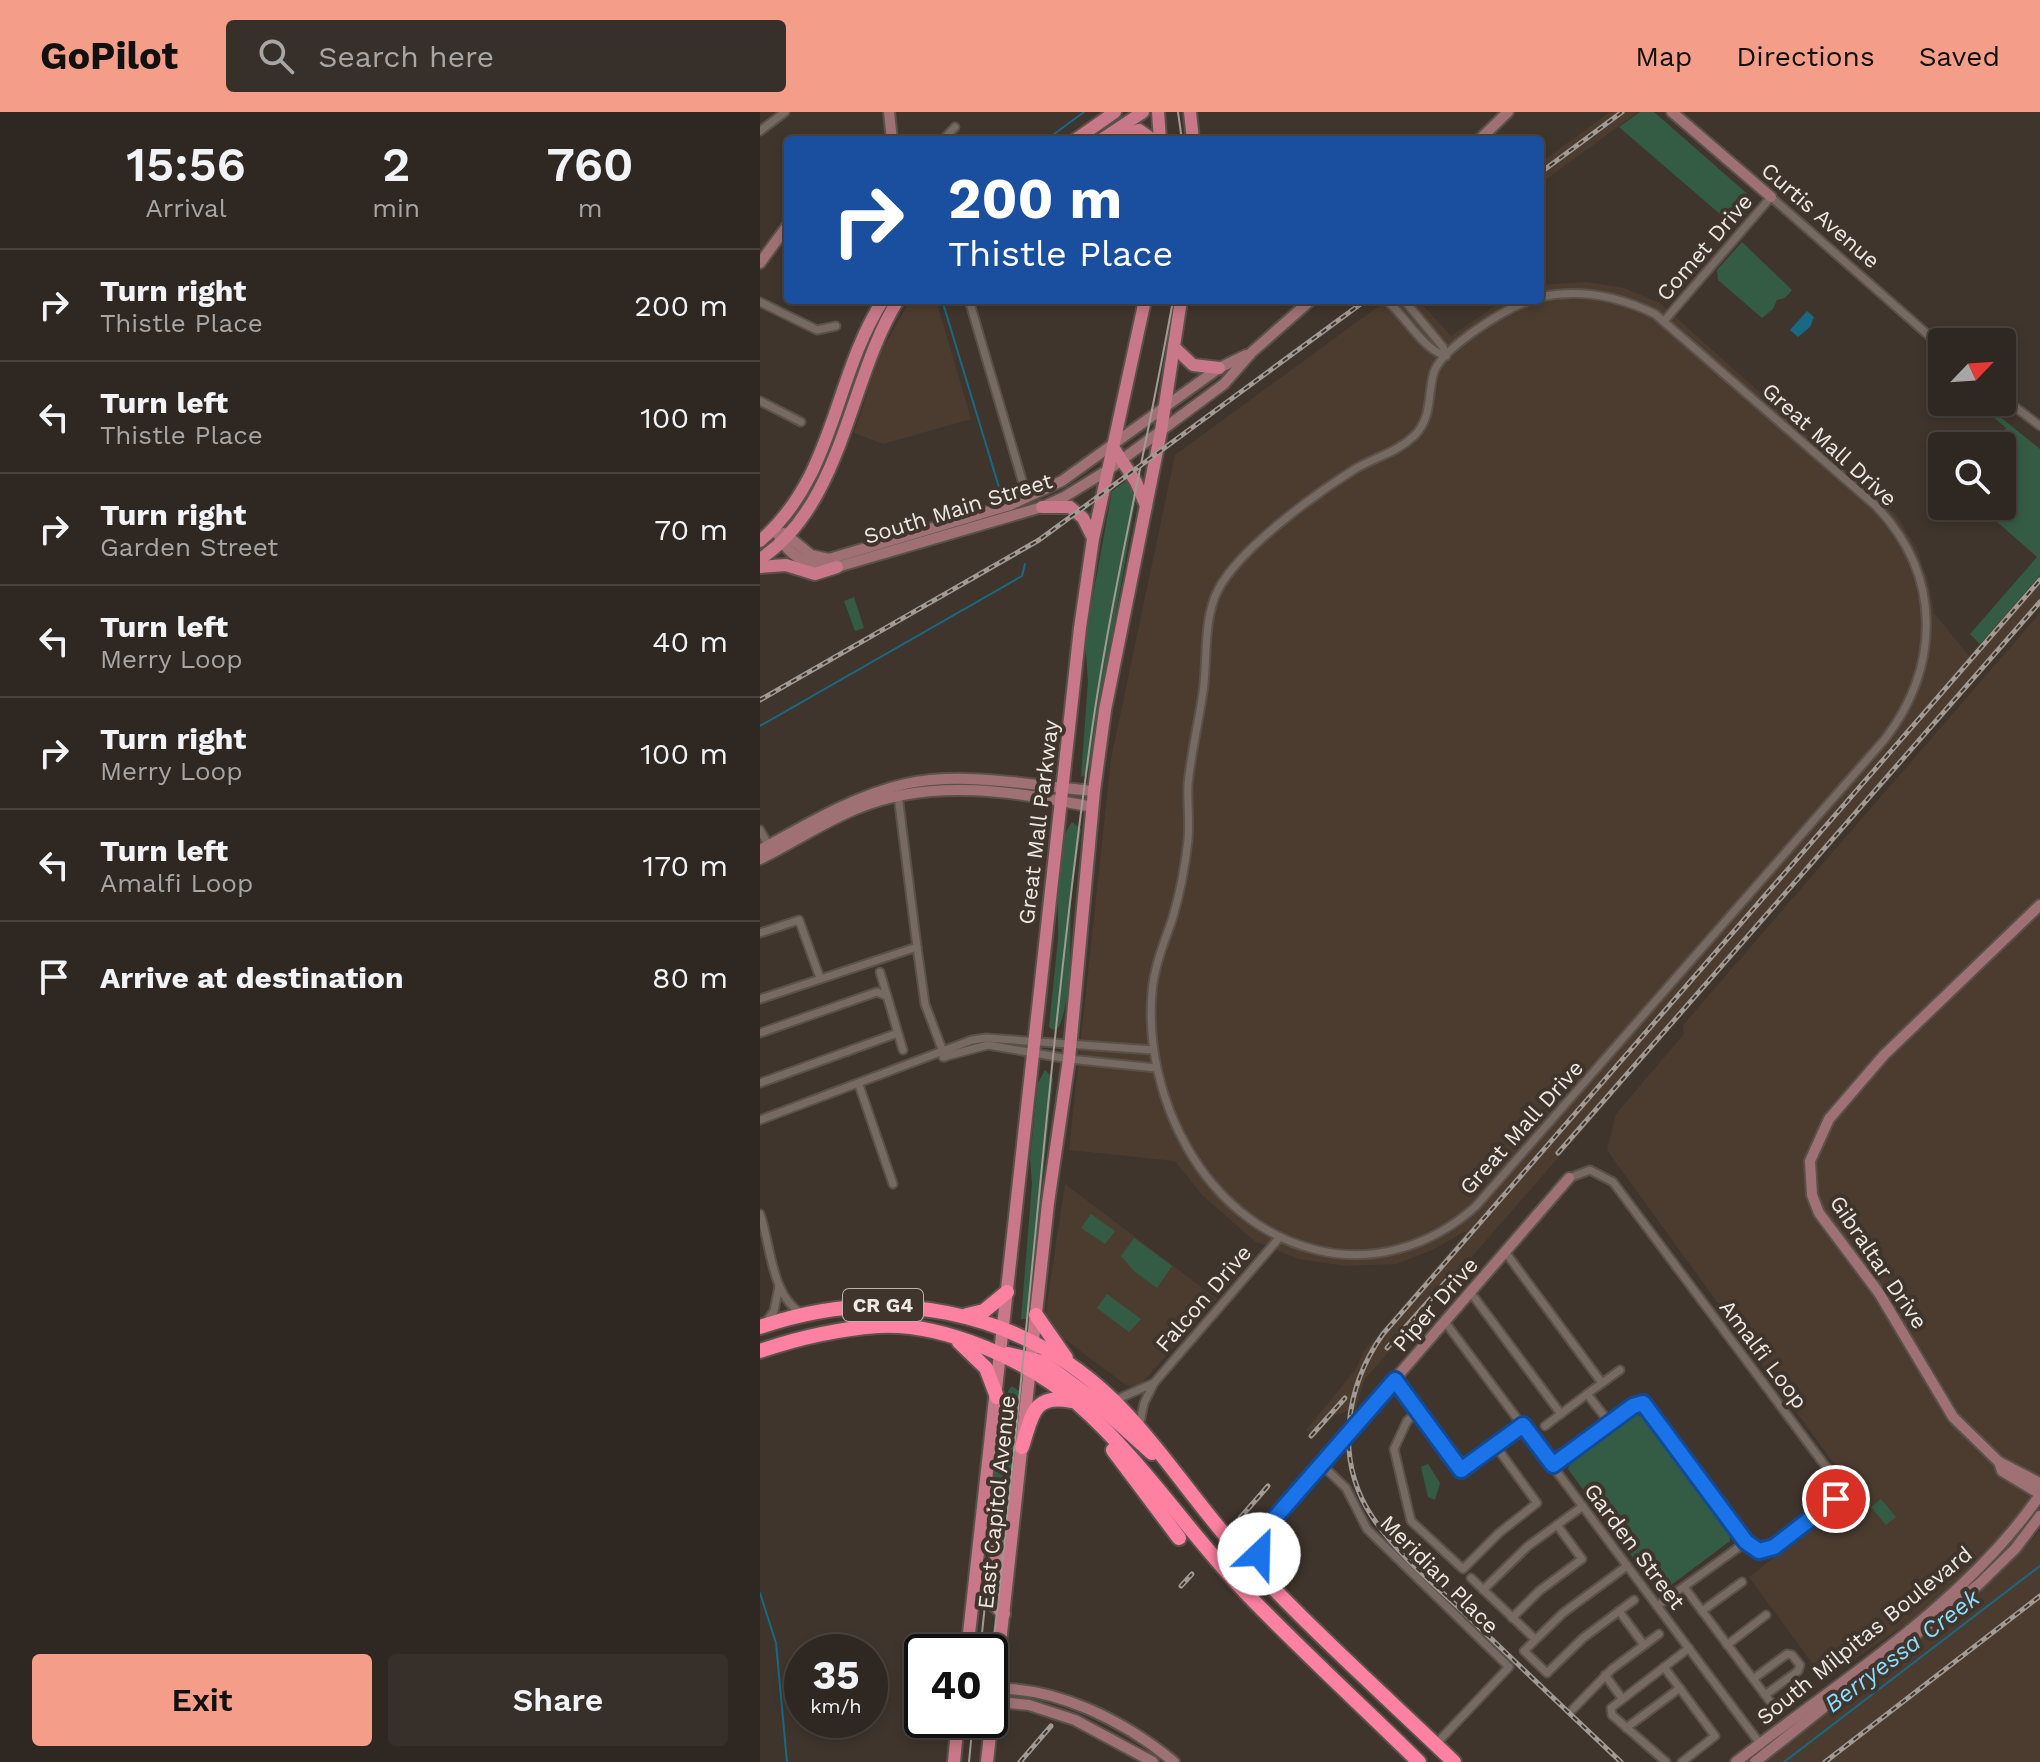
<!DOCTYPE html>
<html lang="en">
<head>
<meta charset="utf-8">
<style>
	:root { --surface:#2f2822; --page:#37302a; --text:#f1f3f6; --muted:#a7a6a5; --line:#4a4440; --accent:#f49e89 }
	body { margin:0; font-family:"Work Sans",sans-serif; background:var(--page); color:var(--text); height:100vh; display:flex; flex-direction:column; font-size:30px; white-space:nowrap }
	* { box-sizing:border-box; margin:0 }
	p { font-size:26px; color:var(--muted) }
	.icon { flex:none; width:44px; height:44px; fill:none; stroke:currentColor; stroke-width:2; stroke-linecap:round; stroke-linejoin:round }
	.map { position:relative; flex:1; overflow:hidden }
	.details { display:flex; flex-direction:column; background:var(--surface); width:760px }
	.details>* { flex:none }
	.top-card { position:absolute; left:24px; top:24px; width:760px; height:168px; border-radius:8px; box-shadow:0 4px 12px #0003,0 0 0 2px var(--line); background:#1a4fa0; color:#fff; overflow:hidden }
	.needle { width:52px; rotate:65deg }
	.buttons { position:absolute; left:1168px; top:216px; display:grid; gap:16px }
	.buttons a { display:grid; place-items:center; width:88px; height:88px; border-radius:8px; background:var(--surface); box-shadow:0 4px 12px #0003,0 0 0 2px var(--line); font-size:40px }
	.speed { position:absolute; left:24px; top:1522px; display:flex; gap:16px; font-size:40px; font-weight:700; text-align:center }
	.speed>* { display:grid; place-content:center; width:104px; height:104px; border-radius:50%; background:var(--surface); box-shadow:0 4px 12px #0003,0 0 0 2px var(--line); line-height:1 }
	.speed small { font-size:20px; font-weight:400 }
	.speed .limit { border:4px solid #111; border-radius:12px; background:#fff; color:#111 }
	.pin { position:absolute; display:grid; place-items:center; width:68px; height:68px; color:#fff; margin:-34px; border:4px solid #fff; border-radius:50%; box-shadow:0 2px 8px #0007 }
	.me { position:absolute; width:88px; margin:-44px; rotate:24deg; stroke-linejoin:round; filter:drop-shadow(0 0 6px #0008) }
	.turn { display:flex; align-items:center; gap:28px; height:168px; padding:0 32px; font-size:36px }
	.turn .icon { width:104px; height:104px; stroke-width:2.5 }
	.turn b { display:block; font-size:56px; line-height:68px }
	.eta { display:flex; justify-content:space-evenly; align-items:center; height:136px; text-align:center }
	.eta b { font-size:48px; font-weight:600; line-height:56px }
	.primary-button { display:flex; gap:16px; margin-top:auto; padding:16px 32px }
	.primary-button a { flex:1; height:92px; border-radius:8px; background:var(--accent); color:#111; font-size:32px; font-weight:600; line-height:92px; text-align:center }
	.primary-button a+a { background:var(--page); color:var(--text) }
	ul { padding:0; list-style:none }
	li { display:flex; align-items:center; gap:24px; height:112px; padding:0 32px; border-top:2px solid var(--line) }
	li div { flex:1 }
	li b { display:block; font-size:30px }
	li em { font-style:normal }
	header { display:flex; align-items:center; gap:48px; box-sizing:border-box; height:112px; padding:0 40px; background:var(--accent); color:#111 }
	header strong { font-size:38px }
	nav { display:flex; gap:44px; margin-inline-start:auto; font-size:28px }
	.search { width:560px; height:72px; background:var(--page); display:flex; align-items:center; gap:20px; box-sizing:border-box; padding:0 28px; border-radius:8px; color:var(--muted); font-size:30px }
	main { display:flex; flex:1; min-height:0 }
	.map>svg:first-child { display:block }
	.built { fill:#4c3c30 }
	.green { fill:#345c44 }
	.water { fill:#196984 }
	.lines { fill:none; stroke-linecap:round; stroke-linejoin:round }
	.stream { stroke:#196984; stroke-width:2 }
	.street-casing { stroke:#5a514b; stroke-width:11 }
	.secondary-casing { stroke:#5a514b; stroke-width:14 }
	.primary-casing { stroke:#5a514b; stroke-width:16 }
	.highway-casing { stroke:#5a514b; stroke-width:18 }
	.street { stroke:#766a62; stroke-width:7 }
	.secondary { stroke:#9f7175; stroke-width:10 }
	.primary { stroke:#c87888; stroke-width:12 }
	.highway { stroke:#fe81a2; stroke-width:14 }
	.tram { stroke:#a29a94; stroke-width:2 }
	.rail-casing { stroke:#a29a94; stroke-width:5 }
	.rail { stroke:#3f352d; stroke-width:2; stroke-dasharray:6; stroke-linecap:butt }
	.route-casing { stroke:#114b97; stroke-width:20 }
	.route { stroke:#1a73e8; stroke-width:14 }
	.labels { text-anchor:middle; stroke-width:8; stroke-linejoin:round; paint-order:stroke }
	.shield { fill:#3f352d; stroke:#bab2ac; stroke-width:2 }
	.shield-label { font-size:20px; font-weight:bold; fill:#efe8e3 }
	.street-label { font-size:22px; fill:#efe8e3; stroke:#3f352d }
	.water-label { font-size:24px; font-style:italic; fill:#8bdcfd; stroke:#3f352d }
</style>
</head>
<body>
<header>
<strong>GoPilot</strong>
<div class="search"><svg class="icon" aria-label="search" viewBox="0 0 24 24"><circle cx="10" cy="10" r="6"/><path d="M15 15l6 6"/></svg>Search here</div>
<nav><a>Map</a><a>Directions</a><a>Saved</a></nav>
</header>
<main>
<section class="details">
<div class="eta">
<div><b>15:56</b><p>Arrival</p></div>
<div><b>2</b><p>min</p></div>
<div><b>760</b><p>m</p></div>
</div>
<ul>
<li><svg class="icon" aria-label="right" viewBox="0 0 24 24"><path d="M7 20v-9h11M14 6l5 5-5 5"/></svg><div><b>Turn right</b><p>Thistle Place</p></div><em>200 m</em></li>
<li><svg class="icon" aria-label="left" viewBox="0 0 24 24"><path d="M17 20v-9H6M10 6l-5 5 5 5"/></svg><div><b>Turn left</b><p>Thistle Place</p></div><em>100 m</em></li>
<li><svg class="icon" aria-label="right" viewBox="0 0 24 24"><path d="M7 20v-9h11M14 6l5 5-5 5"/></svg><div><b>Turn right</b><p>Garden Street</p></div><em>70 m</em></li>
<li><svg class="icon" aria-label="left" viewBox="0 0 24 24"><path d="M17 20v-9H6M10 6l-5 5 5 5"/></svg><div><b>Turn left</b><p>Merry Loop</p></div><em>40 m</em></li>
<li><svg class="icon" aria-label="right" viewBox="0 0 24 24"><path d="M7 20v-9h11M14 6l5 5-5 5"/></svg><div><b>Turn right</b><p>Merry Loop</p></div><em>100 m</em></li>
<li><svg class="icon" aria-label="left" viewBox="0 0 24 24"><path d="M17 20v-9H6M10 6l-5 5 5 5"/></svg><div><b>Turn left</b><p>Amalfi Loop</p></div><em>170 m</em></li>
<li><svg class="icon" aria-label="arrive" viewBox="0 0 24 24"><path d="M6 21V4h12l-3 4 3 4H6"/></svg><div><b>Arrive at destination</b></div><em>80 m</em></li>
</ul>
<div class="primary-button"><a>Exit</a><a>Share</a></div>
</section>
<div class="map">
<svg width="1280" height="1650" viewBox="0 0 1280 1650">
	<rect width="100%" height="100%" fill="#3f352d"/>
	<!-- built -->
	<g class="built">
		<polygon points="850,0 878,0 780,72 780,51"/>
		<polygon points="826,170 864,176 900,191 1137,404 1157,437 1169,472 1174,501 1209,544 1280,463 1280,494 605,1267 595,1297 575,1303 555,1325 546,1318 596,1257 603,1240 708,1118 672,1138 636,1152 585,1154 539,1147 496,1130 443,1084 415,1049 309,1038 351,647 415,343 627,188 658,188 691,224 744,188 780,188 780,173"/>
		<polygon points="150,188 176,188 211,307 123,332 94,321 120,242"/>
		<polygon points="1280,501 1280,1372 1267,1408 1181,1489 1064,1567 989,1465 1096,1382 847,1038 856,1002 924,922 923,913"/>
		<polygon points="305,1072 457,1187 377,1276 366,1273 295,1220 288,1210 286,1198"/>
		<polygon points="1280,1419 1280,1650 1004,1650 1235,1466"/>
	</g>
	<!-- green -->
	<g class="green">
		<polygon points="880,0 894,0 992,86 982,97 987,102 975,115 859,15"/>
		<polygon points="982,130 1032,178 1025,186 1017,188 1013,197 1002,206 958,168 957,158"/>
		<polygon points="1216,290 1222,290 1280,337 1280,463 1220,532 1210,522 1277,445 1219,394 1242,394 1242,334 1231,334 1246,316"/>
		<polygon points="369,367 377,380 330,652 326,663 321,665 328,569 325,528 352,379"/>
		<polygon points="94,485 104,516 95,519 84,489"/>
		<path d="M312 710 321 717C318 741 313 766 311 791 309 831 314 877 299 915L293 918 289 915C292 885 295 856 298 827 300 790 289 741 312 710Z"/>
		<polygon points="285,958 293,966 280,1093 280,1131 269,1200 266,1207 261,1207 272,1072 270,1046 278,971"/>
		<polygon points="331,1102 355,1119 345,1132 321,1116"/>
		<polygon points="374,1126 412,1154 397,1176 374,1159 361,1144"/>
		<polygon points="347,1182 381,1207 369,1220 337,1196"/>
		<path d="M252 1274 259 1279 261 1288 244 1470 232 1479 225 1474C227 1451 231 1429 233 1406 236 1376 231 1294 252 1274Z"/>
		<polygon points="876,1302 885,1307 970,1422 970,1429 903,1479 896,1477 808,1357 810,1351"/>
		<polygon points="668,1352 680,1371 675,1388 668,1385 661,1355"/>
		<polygon points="1121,1387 1136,1405 1126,1413 1111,1395"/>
	</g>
	<!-- water -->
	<polygon class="water" points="1047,199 1054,205 1050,215 1038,225 1030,218"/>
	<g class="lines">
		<!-- stream -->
		<g class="stream">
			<polyline points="286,28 324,0"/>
			<polyline points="182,188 242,385"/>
			<polyline points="0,614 262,464 265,452"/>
			<polyline points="0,1481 16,1531 27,1650"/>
			<polyline points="1024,1650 1280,1454"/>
		</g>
		<!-- street casing -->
		<g class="street-casing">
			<g id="street">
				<polyline points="0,19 25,0"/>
				<polyline points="183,28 195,15"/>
				<polyline points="209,188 267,385"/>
				<path d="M626 188C646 204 662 237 686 244"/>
				<polyline points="644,188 683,235 686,244"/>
				<path d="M771 188C746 196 683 235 674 260 667 283 673 305 654 324 636 341 615 345 595 357 555 382 479 437 458 478 444 505 447 542 444 572 440 606 431 639 428 673 427 691 430 710 428 728 425 755 420 782 412 808 404 831 394 855 392 880 383 985 444 1109 553 1137 612 1153 672 1134 716 1094L1125 627C1181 553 1182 463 1116 394L895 202C858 184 821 176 780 185"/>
				<polyline points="0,190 57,218 76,214"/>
				<polyline points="904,209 1011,85 1182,235"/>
				<polyline points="1242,285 1280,314"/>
				<polyline points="0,289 41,310"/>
				<polyline points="138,683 157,835"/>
				<polyline points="0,718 9,734"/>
				<polyline points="0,821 39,808 60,866"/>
				<polyline points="120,860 143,938"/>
				<polyline points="0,887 157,835 165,892 185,945"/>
				<polyline points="0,921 117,880 124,883"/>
				<polyline points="183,945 228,933 309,947 396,956"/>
				<polyline points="0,971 135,922"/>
				<polyline points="99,973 133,1072"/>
				<polyline points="0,1008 212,928 226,926 392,938"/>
				<path d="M0 1102C11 1133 11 1183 41 1201"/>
				<polyline points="746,1141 842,1271"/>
				<polyline points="711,1181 801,1302"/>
				<polyline points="6,1210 14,1199 19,1174"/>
				<polyline points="685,1210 1001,1633"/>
				<polyline points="635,1268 701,1358 763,1313"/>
				<polyline points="827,1282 860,1258"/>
				<polyline points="353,1289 394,1271"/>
				<polyline points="658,1299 647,1309 634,1337 651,1409 703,1457 739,1421 777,1391 735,1333"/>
				<polyline points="785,1314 827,1282 849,1310"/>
				<polyline points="379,1316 384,1291 394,1271 520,1125"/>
				<polyline points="562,1353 586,1376 607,1417 749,1555 676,1632"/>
				<polyline points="793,1353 873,1294 883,1291 995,1438 1006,1439 1014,1435 1079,1382 1078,1371 853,1070 830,1058 809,1066"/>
				<polyline points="867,1454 803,1501 764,1539 787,1561 823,1526 874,1488"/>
				<polyline points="711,1466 775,1527"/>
				<polyline points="924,1475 1018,1600"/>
				<polyline points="723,1478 768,1434 823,1394"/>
				<polyline points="897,1494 986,1430"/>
				<polyline points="859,1499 884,1533"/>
				<polyline points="942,1499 982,1470"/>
				<polyline points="752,1506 779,1479 822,1447 797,1413"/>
				<polyline points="967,1533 1006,1503"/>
				<polyline points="904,1555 955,1624 922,1650"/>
				<polyline points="845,1563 861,1585"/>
				<polyline points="993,1567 1027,1542 1032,1543 1040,1553 1038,1559 1005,1583"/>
				<polyline points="813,1597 852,1557 899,1522"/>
				<polyline points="866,1616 920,1576"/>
				<polyline points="906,1650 852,1603 851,1596 929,1536"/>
			</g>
		</g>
		<!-- secondary casing -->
		<g class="secondary-casing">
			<g id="secondary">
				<polyline points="129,0 132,28"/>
				<polyline points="912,0 1011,85"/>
				<polyline points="719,28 748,0"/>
				<polyline points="0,151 28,113"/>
				<path d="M15 416C27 445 48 455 77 455L282 395 304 385 348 358 464 272 492 240 551 188"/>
				<polyline points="24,421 51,443 69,447 250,393 302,369 459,256 486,243"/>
				<path d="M0 738C46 713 93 684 145 672 205 659 274 674 334 679"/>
				<path d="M0 747C33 731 63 710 98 696 173 665 256 680 333 695"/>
				<polyline points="1280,793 1124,943 1069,1007 1050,1049 1052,1083 1059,1101 1119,1181 1193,1305 1239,1350 1242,1359 1280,1382"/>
				<polyline points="1239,1350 1280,1371"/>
				<polyline points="465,1423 493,1422 506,1416"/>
				<polyline points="500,1461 500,1430 506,1416 809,1066"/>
				<path d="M230 1577C295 1573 366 1610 414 1650"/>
				<polyline points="230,1589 269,1593 315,1608 393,1650"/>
				<path d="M976 1650C1081 1568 1204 1493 1280 1383"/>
				<polyline points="995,1650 1218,1473 1255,1437 1280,1404"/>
			</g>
		</g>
		<!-- primary casing -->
		<g class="primary-casing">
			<g id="primary">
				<polyline points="398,0 400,28"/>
				<polyline points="430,0 433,28"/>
				<polyline points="352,27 379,18 393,28"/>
				<polyline points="315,28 355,0"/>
				<polyline points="341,28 383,0"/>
				<polyline points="414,235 433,253 459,256"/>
				<polyline points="353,335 376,370 386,394"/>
				<polyline points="282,395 310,395 323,406 333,426"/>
				<path d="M0 429C75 365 73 266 123 188"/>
				<path d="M0 447C83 393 89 266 138 188"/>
				<polyline points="0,455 26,453 55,462 77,455"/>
				<polyline points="226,1385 238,1416 233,1492 244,1502"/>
				<polyline points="207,1540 320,516 333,427 385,188"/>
				<polyline points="194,1650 198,1608"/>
				<polyline points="227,1650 288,1091 309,947 334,679 345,598 401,319 421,188"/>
			</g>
		</g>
		<!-- highway casing -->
		<g class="highway-casing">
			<g id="highway">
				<polyline points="207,1203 224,1199 247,1180"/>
				<polyline points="276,1203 306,1246"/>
				<path d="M0 1215C124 1172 259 1196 354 1289 401 1336 437 1393 482 1443 548 1515 623 1582 694 1650"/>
				<polyline points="199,1230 226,1256 237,1285"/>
				<path d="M0 1239C38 1226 78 1217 118 1214 183 1210 270 1249 317 1291 381 1347 428 1420 486 1481 542 1539 602 1594 659 1650"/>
				<polyline points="248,1242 282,1250 330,1285 392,1341"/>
				<path d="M262 1335C272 1305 272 1281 311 1289"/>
				<polyline points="353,1338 419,1426"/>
			</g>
		</g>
		<!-- street -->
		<use href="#street" class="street"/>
		<!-- secondary -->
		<use href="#secondary" class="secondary"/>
		<!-- primary -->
		<use href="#primary" class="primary"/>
		<!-- highway -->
		<use href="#highway" class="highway"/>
		<!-- tram -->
		<g class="tram">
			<polyline points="418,0 422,28"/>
			<polyline points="220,1540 229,1455"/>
			<path d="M230 1561C266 1256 287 950 328 647 348 492 386 341 413 188"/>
			<polyline points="209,1650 213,1608"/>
		</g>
		<!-- rail casing -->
		<g class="rail-casing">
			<g id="rail">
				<polyline points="780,61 862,0"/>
				<polyline points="0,588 279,428 606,188"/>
				<polyline points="798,1041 1280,490"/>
				<polyline points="627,1236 690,1165"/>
				<polyline points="551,1324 585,1286"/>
				<polyline points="480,1406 508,1374"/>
				<polyline points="421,1474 432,1462"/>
				<polyline points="260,1650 291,1614"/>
				<path d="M861 1650C813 1605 766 1560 719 1515 684 1480 641 1447 613 1406 574 1349 585 1275 623 1222L1280 468"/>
				<polyline points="1065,1650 1280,1484"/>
			</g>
		</g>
		<!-- rail -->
		<use href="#rail" class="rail"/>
	</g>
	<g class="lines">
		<!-- route casing -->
		<g class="route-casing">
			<polyline id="route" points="499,1442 506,1416 635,1268 701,1358 763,1313 793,1353 873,1294 883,1291 986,1430 999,1439 1014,1435 1076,1387"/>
		</g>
		<!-- route -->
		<use href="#route" class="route"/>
	</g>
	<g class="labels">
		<!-- shield labels -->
		<rect class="shield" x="83" y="1177" width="80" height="32" rx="6"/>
		<g class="shield-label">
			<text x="123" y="1200">CR G4</text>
		</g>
		<!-- street labels -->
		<g class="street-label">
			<text transform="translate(1061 103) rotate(41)" y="8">Curtis Avenue</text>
			<text transform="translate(944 135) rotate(-49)" y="8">Comet Drive</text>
			<text transform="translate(1070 332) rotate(42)" y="8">Great Mall Drive</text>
			<text transform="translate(198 396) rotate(-17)" y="8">South Main Street</text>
			<text transform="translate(278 710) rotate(-83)" y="8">Great Mall Parkway</text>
			<text transform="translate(761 1015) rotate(-48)" y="8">Great Mall Drive</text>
			<text transform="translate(1119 1150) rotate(56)" y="8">Gibraltar Drive</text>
			<text transform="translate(443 1186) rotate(-49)" y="8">Falcon Drive</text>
			<text transform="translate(675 1192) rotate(-49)" y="8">Piper Drive</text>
			<text transform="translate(1004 1242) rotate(53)" y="8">Amalfi Loop</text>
			<text transform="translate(236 1390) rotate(-84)" y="8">East Capitol Avenue</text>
			<text transform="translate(875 1434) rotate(53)" y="8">Garden Street</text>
			<text transform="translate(680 1462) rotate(45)" y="8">Meridian Place</text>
			<text transform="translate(1104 1523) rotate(-39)" y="8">South Milpitas Boulevard</text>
		</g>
		<!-- water labels -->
		<g class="water-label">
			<text transform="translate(1142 1539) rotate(-37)" y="8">Berryessa Creek</text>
		</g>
	</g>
</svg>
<div class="buttons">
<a><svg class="needle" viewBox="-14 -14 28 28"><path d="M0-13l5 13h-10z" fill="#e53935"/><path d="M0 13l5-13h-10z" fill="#a7a6a5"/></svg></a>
<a><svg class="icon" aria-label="search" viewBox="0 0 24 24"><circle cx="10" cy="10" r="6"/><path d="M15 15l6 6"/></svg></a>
</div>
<div class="speed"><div>35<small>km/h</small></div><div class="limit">40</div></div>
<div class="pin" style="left:1076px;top:1387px;background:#d93025"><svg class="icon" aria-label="arrive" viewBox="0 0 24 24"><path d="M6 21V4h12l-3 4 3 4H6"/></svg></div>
<svg class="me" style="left:499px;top:1442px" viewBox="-20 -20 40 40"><circle r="19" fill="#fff"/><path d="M0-13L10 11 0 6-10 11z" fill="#1a73e8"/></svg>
<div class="top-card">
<div class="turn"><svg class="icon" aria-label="right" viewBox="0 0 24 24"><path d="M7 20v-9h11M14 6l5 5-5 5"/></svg><div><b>200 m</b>Thistle Place</div></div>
</div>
</div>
</main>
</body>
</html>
